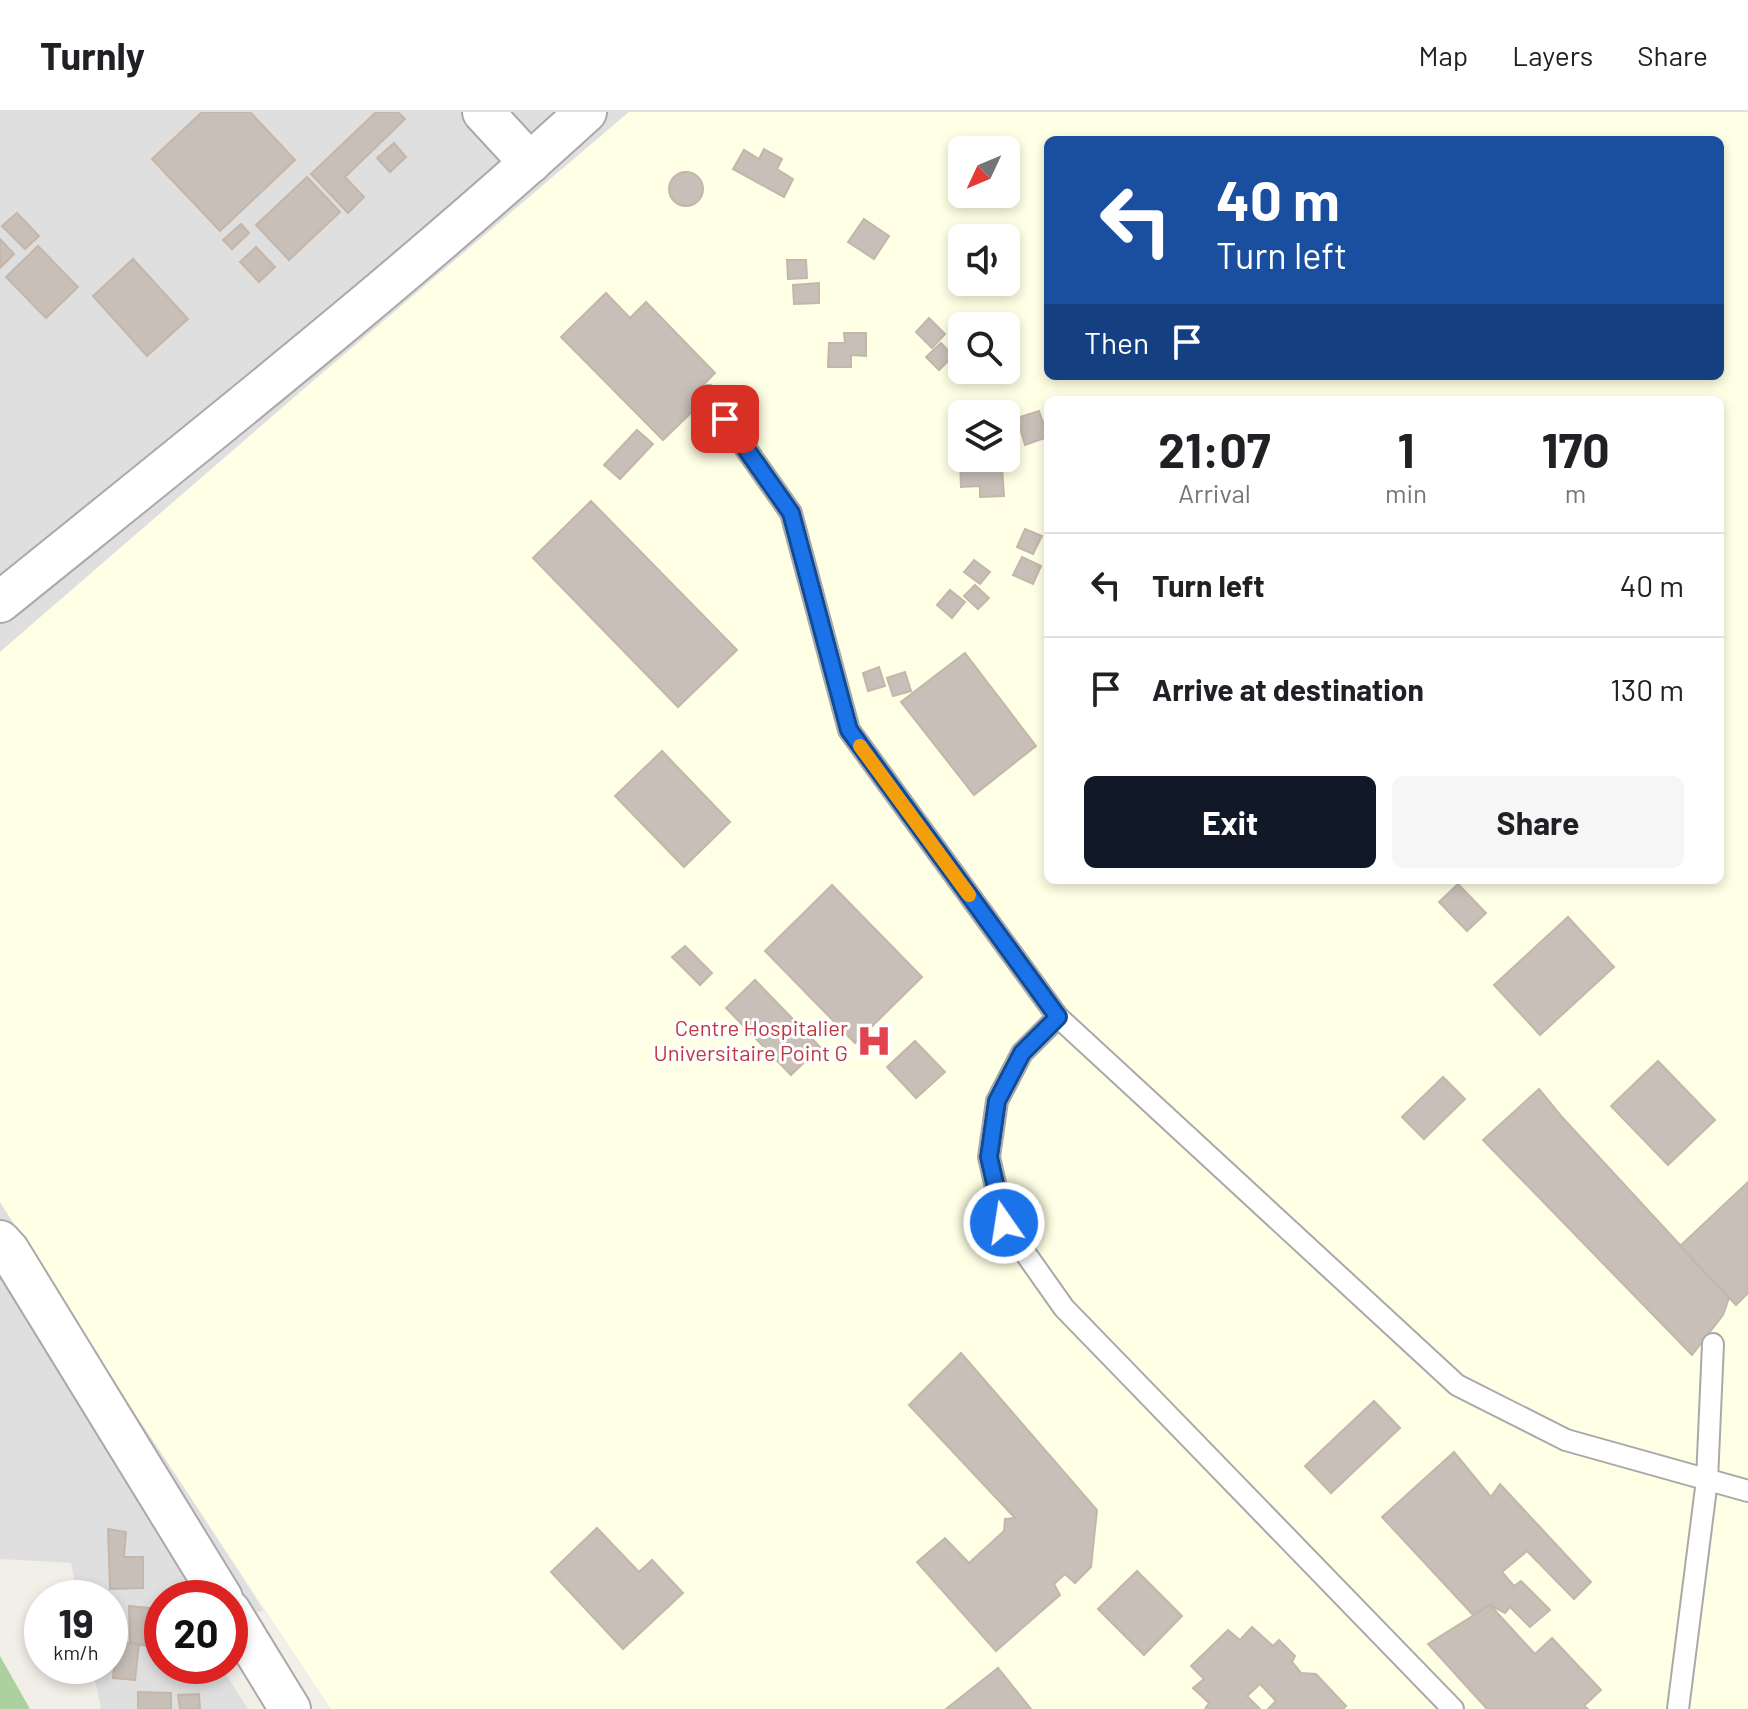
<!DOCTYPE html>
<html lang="en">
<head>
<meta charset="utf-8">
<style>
	:root { --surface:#fff; --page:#f6f6f6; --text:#202124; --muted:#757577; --line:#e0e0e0; --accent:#111827 }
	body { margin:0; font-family:Barlow,sans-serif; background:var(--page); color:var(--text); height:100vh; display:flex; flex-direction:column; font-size:30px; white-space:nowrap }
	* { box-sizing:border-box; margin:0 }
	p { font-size:26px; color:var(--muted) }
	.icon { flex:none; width:44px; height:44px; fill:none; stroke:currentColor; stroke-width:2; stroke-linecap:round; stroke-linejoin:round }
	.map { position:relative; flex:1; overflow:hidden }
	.drawer { position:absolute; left:1044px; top:284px; width:680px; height:488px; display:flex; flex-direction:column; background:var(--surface); border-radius:12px; box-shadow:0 4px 12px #0003 }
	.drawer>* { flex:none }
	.guide { position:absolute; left:1044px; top:24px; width:680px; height:244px; border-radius:12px; box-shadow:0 4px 12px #0003; background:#1a4fa0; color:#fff; overflow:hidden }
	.needle { width:52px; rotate:226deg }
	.tools { position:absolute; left:948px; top:24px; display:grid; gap:16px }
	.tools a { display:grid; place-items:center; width:72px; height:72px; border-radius:12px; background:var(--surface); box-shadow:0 4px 12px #0003; font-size:40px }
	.speed { position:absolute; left:24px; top:1468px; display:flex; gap:16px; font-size:40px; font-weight:700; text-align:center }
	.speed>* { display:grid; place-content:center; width:104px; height:104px; border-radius:50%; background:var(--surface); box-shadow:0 4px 12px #0003; line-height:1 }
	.speed small { font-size:20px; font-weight:400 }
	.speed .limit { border:12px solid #d22; background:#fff; color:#111 }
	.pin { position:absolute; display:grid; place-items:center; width:68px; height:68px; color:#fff; margin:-34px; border-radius:16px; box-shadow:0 4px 12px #0006 }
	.me { position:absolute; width:88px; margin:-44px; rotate:347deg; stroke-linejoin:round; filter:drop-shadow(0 0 6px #0008) }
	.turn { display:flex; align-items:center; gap:28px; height:168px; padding:0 40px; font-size:36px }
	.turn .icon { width:104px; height:104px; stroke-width:2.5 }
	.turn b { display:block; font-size:56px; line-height:68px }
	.then { display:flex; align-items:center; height:76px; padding:0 40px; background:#0003; gap:16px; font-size:30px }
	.eta { display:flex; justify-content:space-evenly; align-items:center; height:136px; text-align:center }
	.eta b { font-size:48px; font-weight:700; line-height:56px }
	.primary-button { display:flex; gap:16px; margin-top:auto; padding:16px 40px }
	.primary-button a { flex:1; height:92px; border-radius:12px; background:var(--accent); color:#fff; font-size:32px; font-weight:700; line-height:92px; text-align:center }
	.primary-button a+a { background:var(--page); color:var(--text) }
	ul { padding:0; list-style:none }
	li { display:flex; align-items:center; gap:24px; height:104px; padding:0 40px; border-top:2px solid var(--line) }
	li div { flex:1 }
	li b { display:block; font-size:30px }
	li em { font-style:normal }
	header { display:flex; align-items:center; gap:48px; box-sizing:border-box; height:112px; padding:0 40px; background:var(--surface); border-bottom:2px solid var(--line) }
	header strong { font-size:38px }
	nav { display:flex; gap:44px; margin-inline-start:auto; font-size:28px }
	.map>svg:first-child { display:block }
	.residential { fill:#e0dfdf }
	.education { fill:#ffffe5; fill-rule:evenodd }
	.forest { fill:#add19e }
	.building { fill:#c7bfb8; stroke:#c4b6ab; stroke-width:2 }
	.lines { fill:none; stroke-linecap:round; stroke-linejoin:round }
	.service-casing { stroke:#a9a9a9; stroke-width:24 }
	.minor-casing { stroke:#a9a9a9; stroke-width:44 }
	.service { stroke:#fff; stroke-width:20 }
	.minor { stroke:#fff; stroke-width:40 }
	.route-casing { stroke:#114b97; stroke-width:20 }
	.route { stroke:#1a73e8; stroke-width:14 }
	.slow { stroke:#f59e0b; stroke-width:14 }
	.labels { text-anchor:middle; stroke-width:6; stroke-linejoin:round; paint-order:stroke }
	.health-label { font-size:22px; fill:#be3a42; stroke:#fff; text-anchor:end }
</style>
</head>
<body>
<header>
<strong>Turnly</strong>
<nav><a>Map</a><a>Layers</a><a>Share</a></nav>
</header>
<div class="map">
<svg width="1748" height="1597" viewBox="0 0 1748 1597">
	<rect width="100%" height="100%" fill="#f2efe9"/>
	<!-- residential -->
	<g class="residential">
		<polygon points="0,0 629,0 316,266 0,540"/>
		<polygon points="0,1090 264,1499 230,1503 230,1486 162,1486 162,1554 221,1554 248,1597 101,1597 92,1554 110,1554 110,1486 78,1486 71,1451 0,1447"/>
	</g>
	<!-- education -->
	<path class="education" d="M629 0H1748V1597H331L138 1306 0 1090V540L317 266ZM1048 28H1720V264H1048ZM962 38H1006V82H962ZM962 126H1006V170H962ZM962 214H1006V258H962ZM1048 288H1720V768H1048ZM962 302H1006V346H962Z"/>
	<!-- forest -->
	<polygon class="forest" points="0,1544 30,1597 0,1597"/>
	<!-- building -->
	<g class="building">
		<polygon points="202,0 250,0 295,48 220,119 152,47"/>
		<polygon points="376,0 398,0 405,7 345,65 364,85 348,101 311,62"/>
		<polygon points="394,31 406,45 390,60 377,46"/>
		<polygon points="764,37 782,47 777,57 793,67 784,85 733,57 744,38 759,47"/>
		<circle cx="686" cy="77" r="17"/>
		<polygon points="307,65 340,100 289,148 256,113"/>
		<polygon points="17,101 39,124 25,137 2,114"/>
		<polygon points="864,107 889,124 874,147 848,130"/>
		<polygon points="241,112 249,121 232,137 223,128"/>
		<polygon points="0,127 14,142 0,156"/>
		<polygon points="38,134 78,175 46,206 6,165"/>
		<polygon points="256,135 275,155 259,170 240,150"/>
		<polygon points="133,147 188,207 147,244 93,184"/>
		<polygon points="787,148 806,148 807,166 788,167"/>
		<polygon points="819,171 819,191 794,192 793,173"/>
		<polygon points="606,181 630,206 646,190 715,261 693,283 701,291 663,328 561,225"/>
		<polygon points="929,206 945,222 932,236 916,220"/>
		<polygon points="844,221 866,221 866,244 851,243 851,255 828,255 829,231 845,231"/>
		<polygon points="941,231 953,244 939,258 926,245"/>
		<polygon points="1039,299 1048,325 1025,333 1017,306"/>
		<polygon points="637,318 653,332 620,367 604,353"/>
		<polygon points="960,346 982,346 983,357 1002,356 1004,384 980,385 980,374 961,375"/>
		<polygon points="591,389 737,538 678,595 533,446"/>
		<polygon points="1025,417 1042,424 1033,442 1017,435"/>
		<polygon points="1022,445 1041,454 1033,472 1013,463"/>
		<polygon points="974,448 990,460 980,472 964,460"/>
		<polygon points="975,473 989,486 978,497 964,484"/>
		<polygon points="950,478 965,490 952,506 937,493"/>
		<polygon points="965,541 1036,634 974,683 901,590"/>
		<polygon points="879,555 885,574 868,579 863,561"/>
		<polygon points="905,560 911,579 893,584 887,566"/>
		<polygon points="662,639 730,710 684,755 615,684"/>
		<polygon points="1458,772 1486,801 1467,819 1439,790"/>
		<polygon points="832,773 922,865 855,931 765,839"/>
		<polygon points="1568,805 1614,855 1540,923 1494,873"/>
		<polygon points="685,834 712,861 700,873 672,845"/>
		<polygon points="755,868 820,935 791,963 726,896"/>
		<polygon points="915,929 945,960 916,986 887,955"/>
		<polygon points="1658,949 1715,1008 1668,1053 1611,994"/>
		<polygon points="1443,965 1465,987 1424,1027 1402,1005"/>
		<polygon points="1539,977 1561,1004 1729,1186 1723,1203 1692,1243 1483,1028"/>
		<polygon points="1748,1070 1748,1181 1736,1193 1680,1134"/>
		<polygon points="961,1241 1097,1398 1091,1455 1075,1471 1065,1462 1054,1472 1060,1483 996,1539 917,1450 945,1426 969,1451 1004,1419 1005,1407 1015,1406 909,1293"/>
		<polygon points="1374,1289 1400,1316 1331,1381 1305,1354"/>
		<polygon points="1454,1340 1491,1385 1500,1372 1591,1470 1574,1487 1527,1439 1502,1460 1514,1474 1521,1469 1550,1498 1530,1515 1510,1495 1505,1501 1490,1493 1473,1503 1382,1405"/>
		<polygon points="597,1416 639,1460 652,1448 683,1481 623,1537 551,1460"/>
		<polygon points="108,1417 126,1420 124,1445 143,1445 143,1476 110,1477"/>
		<polygon points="1137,1459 1182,1504 1144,1543 1098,1497"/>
		<polygon points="1490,1493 1535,1542 1552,1526 1601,1578 1584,1594 1588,1597 1487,1597 1428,1532"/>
		<polygon points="129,1494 149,1496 153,1535 130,1531"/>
		<polygon points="1252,1515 1273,1534 1279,1528 1295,1544 1292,1550 1301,1561 1316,1562 1346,1594 1343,1597 1268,1597 1276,1589 1260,1572 1247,1584 1260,1597 1205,1597 1209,1591 1193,1576 1204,1567 1191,1554 1228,1518 1240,1528"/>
		<polygon points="117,1530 139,1532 135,1568 113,1566"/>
		<polygon points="998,1556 1031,1597 946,1597"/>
		<polygon points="138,1580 171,1581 171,1597 138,1597"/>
		<polygon points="199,1582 200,1597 180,1597 178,1583"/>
	</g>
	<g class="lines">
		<!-- service casing -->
		<g class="service-casing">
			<g id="service">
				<polyline points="709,284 791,401 849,618 1058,905 1457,1273 1566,1328 1748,1379"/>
				<polyline points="1058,905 1022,941 997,989 989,1045 1004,1111 1064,1196 1453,1597"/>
				<polyline points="1678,1597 1707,1368 1713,1232"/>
			</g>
		</g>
		<!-- minor casing -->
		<g class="minor-casing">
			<g id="minor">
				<polyline points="483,0 530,51"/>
				<path d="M0 490C198 330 398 172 586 0"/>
				<polyline points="0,1129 9,1139 222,1486"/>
				<polyline points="230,1499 290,1597"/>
			</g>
		</g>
		<!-- service -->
		<use href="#service" class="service"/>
		<!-- minor -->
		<use href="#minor" class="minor"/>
	</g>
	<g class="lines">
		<!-- route casing -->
		<g class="route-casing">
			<polyline id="route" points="725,307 791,401 849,618 1058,905 1022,941 997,989 989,1045 1004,1111"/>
		</g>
		<!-- route -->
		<use href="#route" class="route"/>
		<!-- slow -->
		<polyline class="slow" points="860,634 969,783"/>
	</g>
	<!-- icons -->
	<defs>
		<g id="hospital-bare" transform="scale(2.76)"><path d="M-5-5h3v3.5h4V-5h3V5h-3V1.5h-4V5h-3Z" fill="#e0444e" stroke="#fff" stroke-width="2.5" paint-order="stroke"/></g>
	</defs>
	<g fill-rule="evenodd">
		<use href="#hospital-bare" x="874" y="929"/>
	</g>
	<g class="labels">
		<!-- health labels -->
		<g class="health-label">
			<text x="848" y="924">Centre Hospitalier<tspan x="848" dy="25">Universitaire Point G</tspan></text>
		</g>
	</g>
</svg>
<div class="tools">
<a><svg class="needle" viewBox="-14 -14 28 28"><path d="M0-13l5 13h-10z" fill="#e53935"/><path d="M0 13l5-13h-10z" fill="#757577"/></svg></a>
<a><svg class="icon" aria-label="sound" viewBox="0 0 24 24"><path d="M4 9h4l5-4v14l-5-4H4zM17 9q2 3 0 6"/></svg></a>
<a><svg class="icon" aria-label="search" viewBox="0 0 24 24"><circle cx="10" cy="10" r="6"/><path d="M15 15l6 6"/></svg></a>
<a><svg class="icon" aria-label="layers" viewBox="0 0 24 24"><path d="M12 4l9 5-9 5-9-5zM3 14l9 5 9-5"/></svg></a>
</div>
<div class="speed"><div>19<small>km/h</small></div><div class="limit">20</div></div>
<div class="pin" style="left:725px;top:307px;background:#d93025"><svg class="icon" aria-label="arrive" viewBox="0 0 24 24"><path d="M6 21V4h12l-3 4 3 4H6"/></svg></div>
<svg class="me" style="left:1004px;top:1111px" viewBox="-20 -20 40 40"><circle r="17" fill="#1a73e8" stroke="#fff" stroke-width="3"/><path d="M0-11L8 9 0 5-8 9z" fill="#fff"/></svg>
<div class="guide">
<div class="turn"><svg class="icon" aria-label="left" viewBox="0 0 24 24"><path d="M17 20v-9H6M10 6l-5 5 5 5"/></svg><div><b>40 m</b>Turn left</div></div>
<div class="then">Then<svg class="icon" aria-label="arrive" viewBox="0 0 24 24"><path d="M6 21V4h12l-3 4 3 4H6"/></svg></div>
</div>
<section class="drawer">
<div class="eta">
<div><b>21:07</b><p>Arrival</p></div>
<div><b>1</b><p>min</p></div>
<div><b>170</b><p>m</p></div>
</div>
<ul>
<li><svg class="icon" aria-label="left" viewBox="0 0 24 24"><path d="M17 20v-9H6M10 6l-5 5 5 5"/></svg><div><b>Turn left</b></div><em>40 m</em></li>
<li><svg class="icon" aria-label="arrive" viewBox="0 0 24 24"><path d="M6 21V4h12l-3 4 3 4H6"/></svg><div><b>Arrive at destination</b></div><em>130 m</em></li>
</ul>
<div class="primary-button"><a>Exit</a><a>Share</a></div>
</section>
</div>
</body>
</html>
